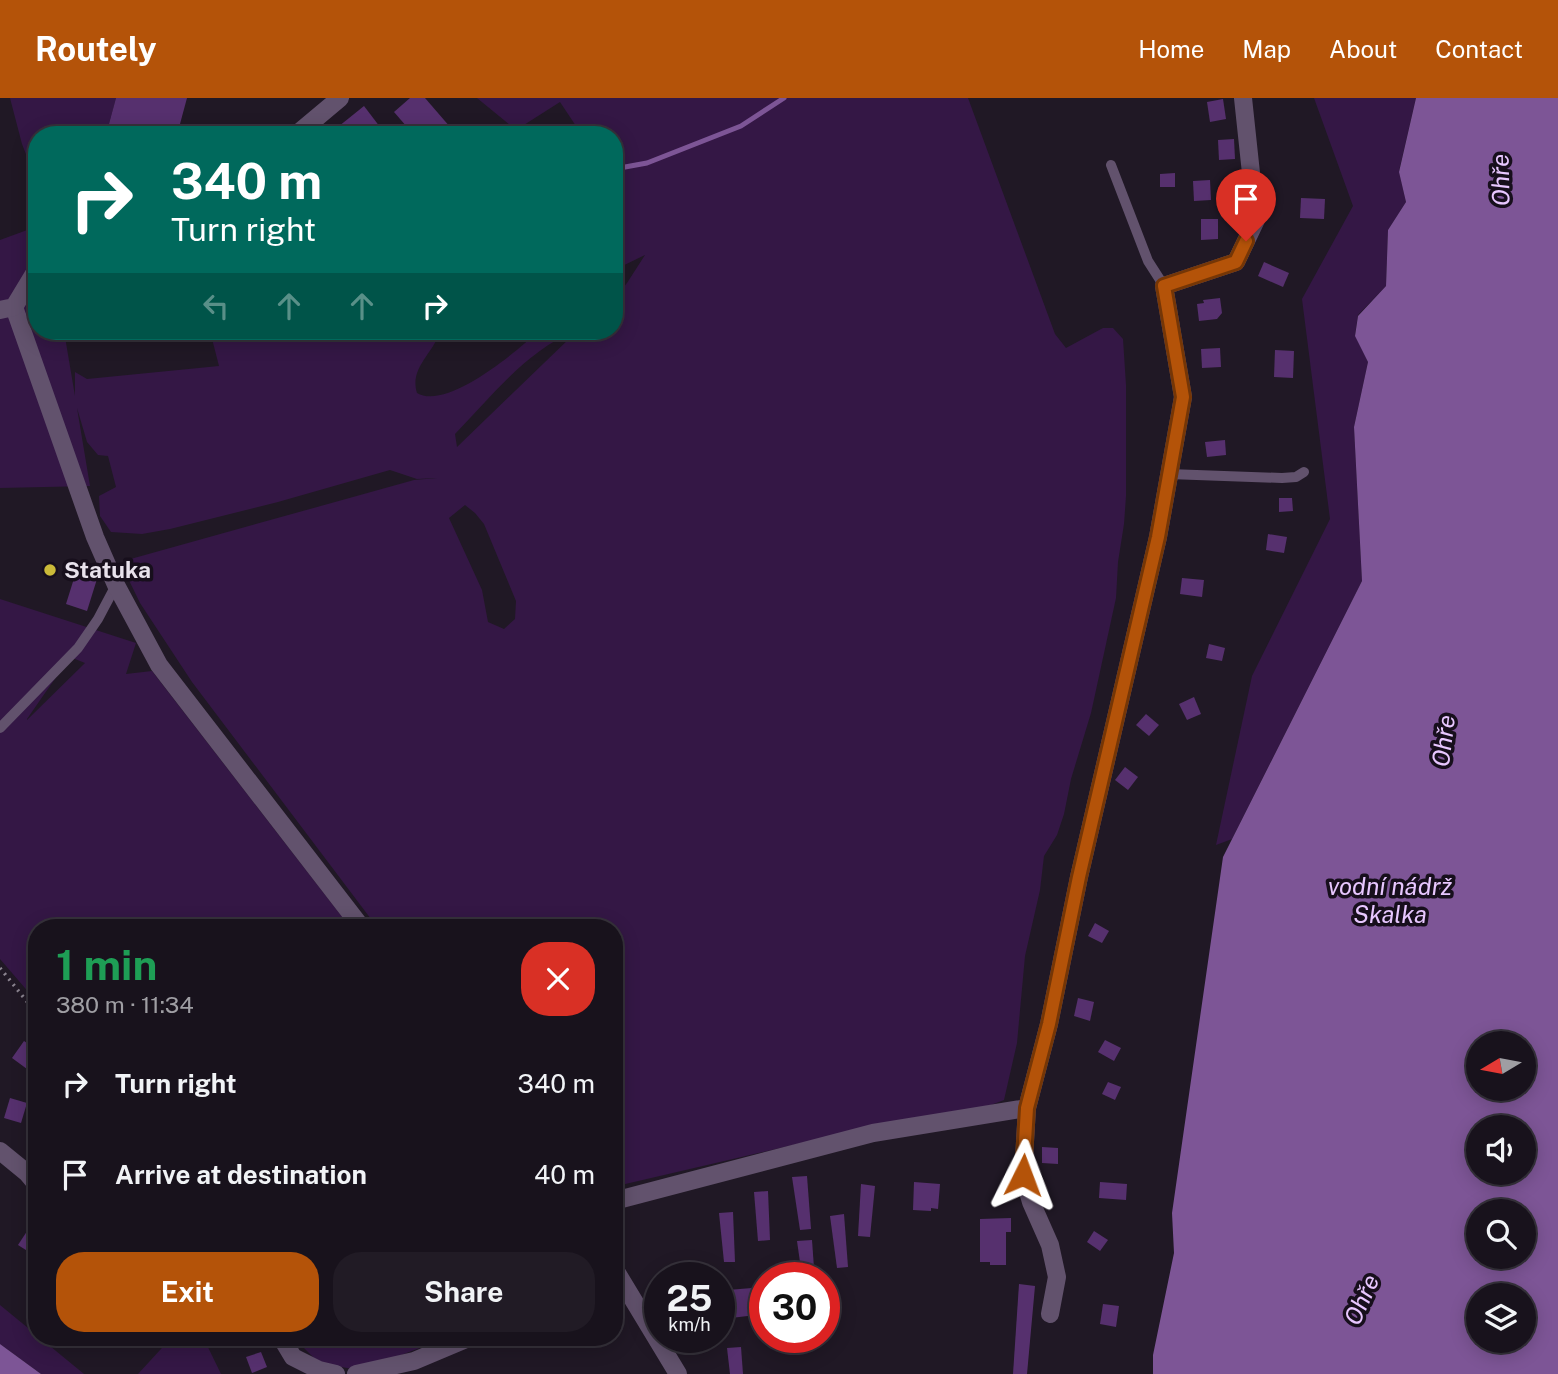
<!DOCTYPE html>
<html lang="en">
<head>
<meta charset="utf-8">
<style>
	:root { --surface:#18121c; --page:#211b25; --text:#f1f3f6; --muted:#9f9ea3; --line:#36323b; --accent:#b45309 }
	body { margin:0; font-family:"Public Sans",sans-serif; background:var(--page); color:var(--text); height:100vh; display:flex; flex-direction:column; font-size:26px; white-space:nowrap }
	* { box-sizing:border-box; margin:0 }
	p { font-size:23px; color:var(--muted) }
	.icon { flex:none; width:38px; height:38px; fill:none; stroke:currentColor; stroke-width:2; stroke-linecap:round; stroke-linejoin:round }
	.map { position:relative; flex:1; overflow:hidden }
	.details { position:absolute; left:28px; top:821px; width:595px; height:427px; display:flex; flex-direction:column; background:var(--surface); border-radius:28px; box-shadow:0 4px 18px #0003,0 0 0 2px var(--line) }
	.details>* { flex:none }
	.banner { position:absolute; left:28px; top:28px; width:595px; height:214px; border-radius:28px; box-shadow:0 4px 18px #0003,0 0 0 2px var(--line); background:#00695c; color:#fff; overflow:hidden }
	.needle { width:46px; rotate:260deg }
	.controls { position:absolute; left:1466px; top:933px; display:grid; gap:14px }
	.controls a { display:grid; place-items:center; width:70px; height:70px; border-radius:50%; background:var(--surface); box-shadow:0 4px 18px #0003,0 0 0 2px var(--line); font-size:35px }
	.speed { position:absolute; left:644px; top:1164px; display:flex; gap:14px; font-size:35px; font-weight:700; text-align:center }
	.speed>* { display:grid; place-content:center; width:91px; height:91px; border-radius:50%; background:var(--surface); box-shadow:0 4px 18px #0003,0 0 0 2px var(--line); line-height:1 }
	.speed small { font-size:18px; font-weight:400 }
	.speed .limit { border:10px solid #d22; background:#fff; color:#111 }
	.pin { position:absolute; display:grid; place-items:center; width:60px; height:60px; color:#fff; margin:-72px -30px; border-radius:50% 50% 50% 0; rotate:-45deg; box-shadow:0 0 7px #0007 }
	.pin .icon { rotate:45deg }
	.me { position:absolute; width:77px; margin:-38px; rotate:3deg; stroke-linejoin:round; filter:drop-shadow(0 0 5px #0008) }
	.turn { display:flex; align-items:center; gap:24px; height:147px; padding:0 28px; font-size:32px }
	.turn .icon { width:91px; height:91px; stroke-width:2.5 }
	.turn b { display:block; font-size:49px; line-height:60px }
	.lanes { display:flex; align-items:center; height:66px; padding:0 28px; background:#0003; justify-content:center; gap:35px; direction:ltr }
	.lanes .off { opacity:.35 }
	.round { display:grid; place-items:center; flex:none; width:74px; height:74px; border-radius:28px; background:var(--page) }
	.headline { display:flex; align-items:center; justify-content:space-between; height:119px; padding:0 28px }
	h1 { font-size:42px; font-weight:700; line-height:52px; color:#1e9e55 }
	.primary-button { display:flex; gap:14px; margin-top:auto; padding:14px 28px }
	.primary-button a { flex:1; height:80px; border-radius:28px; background:var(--accent); color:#fff; font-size:28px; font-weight:700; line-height:80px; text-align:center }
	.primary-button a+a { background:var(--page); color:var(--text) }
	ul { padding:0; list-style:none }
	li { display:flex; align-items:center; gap:21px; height:91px; padding:0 28px }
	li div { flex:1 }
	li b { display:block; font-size:26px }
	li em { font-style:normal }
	header { display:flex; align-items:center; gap:42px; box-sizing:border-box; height:98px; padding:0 35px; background:var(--accent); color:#fff }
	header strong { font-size:33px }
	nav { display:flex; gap:38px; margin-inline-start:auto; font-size:24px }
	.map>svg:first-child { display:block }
	.green { fill:#341745; fill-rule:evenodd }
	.water { fill:#7d5596; fill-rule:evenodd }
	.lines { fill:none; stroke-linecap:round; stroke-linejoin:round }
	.stream { stroke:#7d5596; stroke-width:5 }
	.building { fill:#56306e }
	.path { stroke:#8b8490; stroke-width:3.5; stroke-dasharray:2 5; stroke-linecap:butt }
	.lane { stroke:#62526d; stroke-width:10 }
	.street { stroke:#62526d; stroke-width:18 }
	.route-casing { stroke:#753606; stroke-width:18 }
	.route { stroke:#b45309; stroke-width:12 }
	.poi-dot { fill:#cbba39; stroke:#170f1c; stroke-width:2.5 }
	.labels { text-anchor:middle; stroke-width:7; stroke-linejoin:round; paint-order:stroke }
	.poi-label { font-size:23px; font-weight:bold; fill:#e8e2ec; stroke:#170f1c; text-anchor:start }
	.water-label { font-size:24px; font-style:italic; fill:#e8c7ff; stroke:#170f1c }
</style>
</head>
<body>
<header>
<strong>Routely</strong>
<nav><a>Home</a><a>Map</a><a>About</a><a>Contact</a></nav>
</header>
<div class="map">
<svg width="1558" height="1276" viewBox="0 0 1558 1276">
	<rect width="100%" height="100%" fill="#201825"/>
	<!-- green -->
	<g class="green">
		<polygon points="10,0 116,0 106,37 37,37 37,84 22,46"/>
		<path d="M477 0H968L1055 236 1066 250 1103 230H1113L1123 241 1126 287V398L1124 426 1118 464 1116 500 1091 615 1071 681 1064 716 1057 737 1044 758 1040 792 1025 858 1017 945 1004 1002 973 1014 883 1026 621 1087 614 1085V830L377 829 192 584 140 505 124 472 127 462 414 382 437 380 417 381 390 372 278 404 170 431 142 436 111 434 100 418 99 398 116 389 108 358 98 357 87 344 77 310 90 388 0 390V142L30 131 37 119V233H64L75 298V274L87 281 219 268 210 233H440C434 255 409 270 417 295 446 313 517 254 538 233H575C526 253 491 299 455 336L457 349 572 238 581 233H614V201L627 185 645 157 614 172V37H582L560 4 516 32ZM465 407 475 415 484 426 516 503 515 521 504 531 488 524 482 492 449 420Z"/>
		<polygon points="1314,0 1416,0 1399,73 1406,104 1388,132 1386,188 1358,217 1355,237 1368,264 1354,329 1362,483 1232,741 1216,747 1252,578 1330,421 1302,201 1353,108"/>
		<path d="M0 501 136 545 126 576 152 573 350 829 37 830V904L0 861ZM70 559 85 565 27 622V621Z"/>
		<polygon points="0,1207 84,1276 41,1276 0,1246"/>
		<polygon points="172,1239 203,1239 221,1276 138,1276"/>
		<polygon points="293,1239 448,1239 391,1261 353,1271 319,1265"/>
	</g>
	<!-- water -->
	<g class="water">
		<path d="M1416 0H1558V1276H1153V1257L1174 1155 1172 1115 1223 759 1362 483 1354 329 1368 264 1355 238 1358 218 1386 188 1388 132 1406 104 1399 74ZM1479 945H1524V990H1479ZM1479 1029H1524V1074H1479ZM1479 1113H1524V1158H1479ZM1479 1197H1524V1242H1479Z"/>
		<polygon points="552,26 565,28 571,37 530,37 539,29"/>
		<polygon points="0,1246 41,1276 0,1276"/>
	</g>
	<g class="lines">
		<!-- stream -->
		<polyline class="stream" points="614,71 647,65 741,28 784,0"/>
	</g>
	<!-- building -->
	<g class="building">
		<polygon points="116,0 187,0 177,37 106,37"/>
		<polygon points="410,0 425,0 457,37 414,37 394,14"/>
		<polygon points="1223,1 1226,21 1210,24 1207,4"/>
		<polygon points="364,8 380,29 370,37 328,37"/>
		<polygon points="1234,41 1235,61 1219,62 1218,42"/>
		<polygon points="1175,75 1175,89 1160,89 1160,76"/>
		<polygon points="1210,82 1211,102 1194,103 1193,83"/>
		<polygon points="1301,100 1325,101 1324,121 1300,120"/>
		<polygon points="1201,121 1218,121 1218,141 1201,142"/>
		<polygon points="1264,164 1289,175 1283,189 1258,178"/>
		<polygon points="1220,200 1222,215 1217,221 1199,223 1197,206 1204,205 1203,202"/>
		<polygon points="1220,250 1221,269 1202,270 1201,251"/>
		<polygon points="1275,252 1294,253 1293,280 1274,279"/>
		<polygon points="1225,342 1226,357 1207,359 1205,344"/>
		<polygon points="1279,400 1292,400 1293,413 1279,414"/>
		<polygon points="1268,436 1287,439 1284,455 1266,452"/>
		<polygon points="76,474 97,481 87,513 66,506"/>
		<polygon points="1182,480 1204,482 1202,499 1180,496"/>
		<polygon points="1209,546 1225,550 1222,563 1206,560"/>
		<polygon points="1194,599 1201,616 1187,622 1179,606"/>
		<polygon points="1146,616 1159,627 1149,638 1136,627"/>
		<polygon points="1125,669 1138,679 1128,692 1115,682"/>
		<polygon points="1095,825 1109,833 1102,845 1088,838"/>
		<polygon points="1078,900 1094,904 1090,923 1074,918"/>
		<polygon points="1105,942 1121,950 1114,963 1098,954"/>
		<polygon points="24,943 36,951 33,956 36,958 27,971 12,960"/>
		<polygon points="1108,984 1121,989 1115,1002 1102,996"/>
		<polygon points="10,1000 27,1005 21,1025 4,1020"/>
		<polygon points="1042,1049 1058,1050 1058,1066 1042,1065"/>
		<polygon points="807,1078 811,1131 800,1132 792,1079"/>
		<polygon points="914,1084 940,1086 938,1111 931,1110 931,1113 913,1112"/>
		<polygon points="1100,1084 1127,1086 1126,1102 1099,1100"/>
		<polygon points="861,1086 875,1088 870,1139 858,1138"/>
		<polygon points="768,1093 770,1142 758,1143 754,1094"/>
		<polygon points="733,1114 735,1164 724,1164 719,1115"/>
		<polygon points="844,1116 848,1169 837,1170 830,1118"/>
		<polygon points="37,1118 37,1143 29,1154 18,1147"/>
		<polygon points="1011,1120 1011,1134 1006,1134 1006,1167 990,1167 990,1164 980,1164 980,1121"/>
		<polygon points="1094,1133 1108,1142 1100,1153 1087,1144"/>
		<polygon points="812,1142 814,1170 801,1171 797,1143"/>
		<polygon points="1019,1186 1035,1188 1027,1276 1013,1276"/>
		<polygon points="765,1189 765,1216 731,1220 728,1192"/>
		<polygon points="1103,1206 1119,1208 1116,1229 1100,1226"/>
		<polygon points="741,1249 743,1276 730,1276 727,1250"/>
		<polygon points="261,1254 267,1269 252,1275 246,1259"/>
	</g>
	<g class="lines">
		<!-- path -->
		<polyline class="path" points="0,870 37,916"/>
		<!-- lane -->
		<g class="lane">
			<polyline points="1111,67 1148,163 1164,188"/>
			<polyline points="1169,376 1282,380 1296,379 1304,374"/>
			<polyline points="0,630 78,550 98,521 116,487"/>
		</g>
		<!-- street -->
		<g class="street">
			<polyline points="296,37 340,0"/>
			<polyline points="14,209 95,439 116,487 159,567 362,830"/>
			<polyline points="0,212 14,209 37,171"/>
			<polyline points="1027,1010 1023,1077 1031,1104 1050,1147 1057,1179 1050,1216"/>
			<polyline points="0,1053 27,1075 37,1087"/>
			<polyline points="614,1103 873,1035 1027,1010 1049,926 1079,779 1158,439 1183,299 1164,188 1236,164 1256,122 1243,0"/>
			<polyline points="614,1170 678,1276"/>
			<polyline points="281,1239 293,1259 319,1272 336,1276"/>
			<polyline points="356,1276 414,1263 471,1239"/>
		</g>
	</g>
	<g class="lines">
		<!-- route casing -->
		<g class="route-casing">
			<polyline id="route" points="1023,1077 1027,1010 1049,926 1079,779 1158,439 1183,299 1164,188 1236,164 1246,143"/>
		</g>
		<!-- route -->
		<use href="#route" class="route"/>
	</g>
	<!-- markers -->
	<circle class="poi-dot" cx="50" cy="472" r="7"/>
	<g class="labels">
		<!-- poi labels -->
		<g class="poi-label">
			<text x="64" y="480">Statuka</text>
		</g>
		<!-- water labels -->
		<g class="water-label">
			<text transform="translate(1501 82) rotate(-91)" y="8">Ohře</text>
			<text transform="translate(1444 643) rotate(-83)" y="8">Ohře</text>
			<text x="1390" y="797">vodní nádrž<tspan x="1390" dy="28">Skalka</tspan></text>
			<text transform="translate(1362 1202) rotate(-66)" y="8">Ohře</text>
		</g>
	</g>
</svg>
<div class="controls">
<a><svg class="needle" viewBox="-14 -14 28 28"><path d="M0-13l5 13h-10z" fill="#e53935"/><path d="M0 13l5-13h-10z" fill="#9f9ea3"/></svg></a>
<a><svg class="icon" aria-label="sound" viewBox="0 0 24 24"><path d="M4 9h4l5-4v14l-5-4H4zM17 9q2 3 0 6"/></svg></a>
<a><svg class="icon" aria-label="search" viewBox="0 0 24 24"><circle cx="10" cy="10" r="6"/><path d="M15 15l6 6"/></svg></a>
<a><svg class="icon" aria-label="layers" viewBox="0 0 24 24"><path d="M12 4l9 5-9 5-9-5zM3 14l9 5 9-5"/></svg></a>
</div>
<div class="speed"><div>25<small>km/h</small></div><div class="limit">30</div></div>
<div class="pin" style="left:1246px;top:143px;background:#d93025"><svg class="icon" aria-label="arrive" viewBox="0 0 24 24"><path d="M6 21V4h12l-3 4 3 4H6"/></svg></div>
<svg class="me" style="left:1023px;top:1077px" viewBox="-20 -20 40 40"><path d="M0-17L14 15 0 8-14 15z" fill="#b45309" stroke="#fff" stroke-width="4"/></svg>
<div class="banner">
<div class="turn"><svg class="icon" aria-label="right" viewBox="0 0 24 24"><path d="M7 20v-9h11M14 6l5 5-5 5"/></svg><div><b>340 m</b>Turn right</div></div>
<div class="lanes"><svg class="icon off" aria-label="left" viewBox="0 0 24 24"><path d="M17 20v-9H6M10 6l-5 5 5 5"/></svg><svg class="icon off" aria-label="ahead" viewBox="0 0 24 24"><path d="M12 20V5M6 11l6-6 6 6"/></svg><svg class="icon off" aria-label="ahead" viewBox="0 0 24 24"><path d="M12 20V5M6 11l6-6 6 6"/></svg><svg class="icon" aria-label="right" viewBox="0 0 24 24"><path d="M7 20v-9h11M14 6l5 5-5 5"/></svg></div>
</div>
<section class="details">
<div class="headline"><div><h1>1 min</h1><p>380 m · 11:34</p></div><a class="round" style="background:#d93025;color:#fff"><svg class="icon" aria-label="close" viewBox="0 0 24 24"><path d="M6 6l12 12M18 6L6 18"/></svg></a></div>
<ul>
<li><svg class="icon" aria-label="right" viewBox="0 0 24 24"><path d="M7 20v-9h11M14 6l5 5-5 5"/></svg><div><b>Turn right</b></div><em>340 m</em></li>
<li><svg class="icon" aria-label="arrive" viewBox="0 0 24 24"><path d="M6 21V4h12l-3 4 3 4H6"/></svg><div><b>Arrive at destination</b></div><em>40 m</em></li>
</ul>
<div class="primary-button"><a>Exit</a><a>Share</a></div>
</section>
</div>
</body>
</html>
